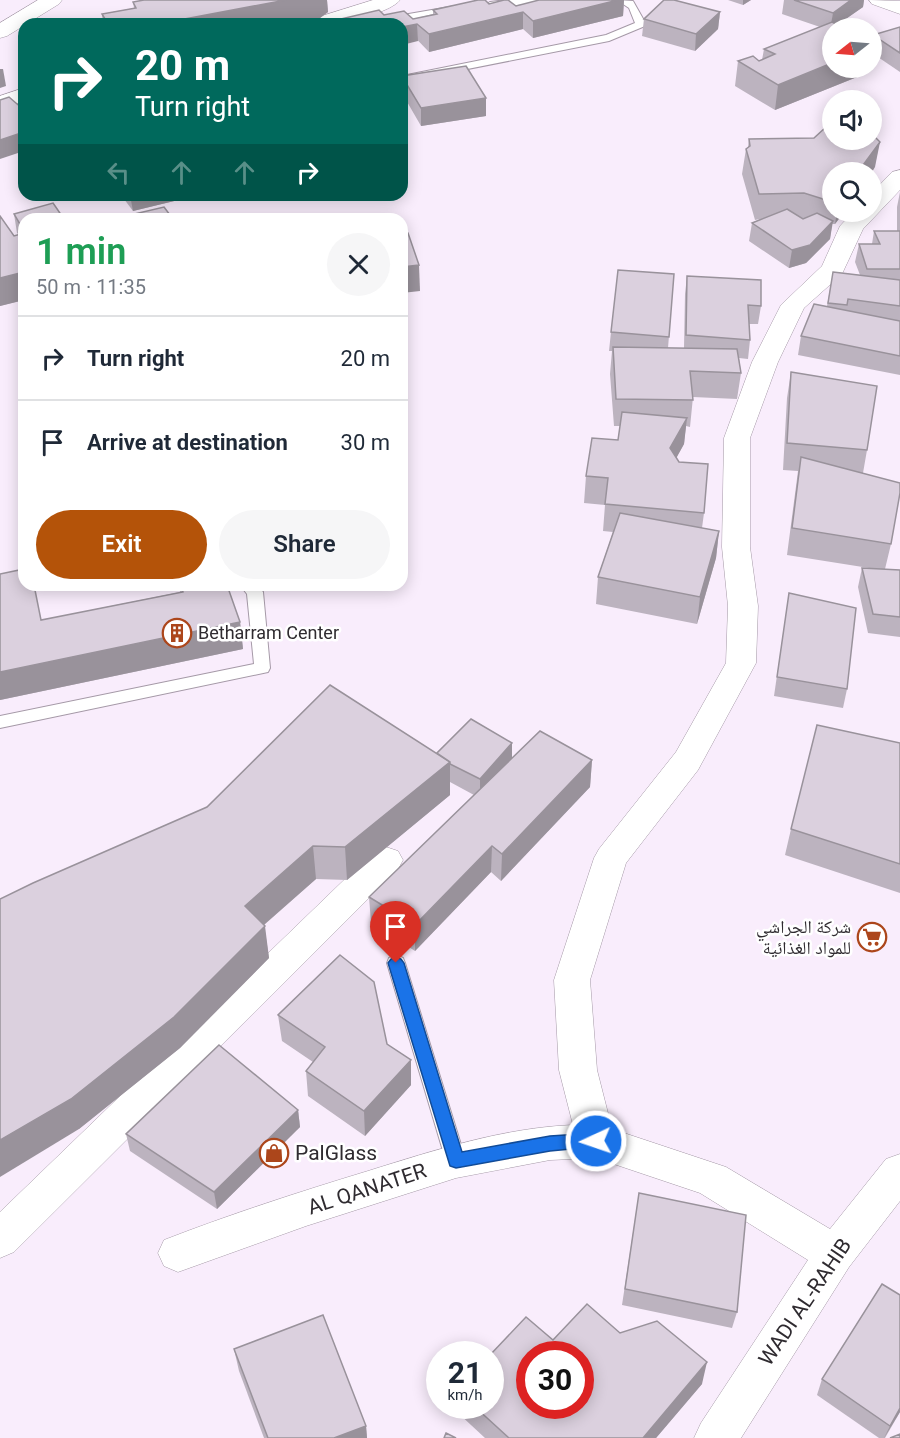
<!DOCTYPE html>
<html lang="en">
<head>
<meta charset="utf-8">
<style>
	:root { --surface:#fff; --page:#f6f6f7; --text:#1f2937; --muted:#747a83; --line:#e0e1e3; --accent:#b45309 }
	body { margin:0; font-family:Roboto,"Noto Naskh Arabic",sans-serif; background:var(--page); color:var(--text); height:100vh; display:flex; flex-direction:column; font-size:22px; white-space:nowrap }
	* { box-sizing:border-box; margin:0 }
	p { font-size:20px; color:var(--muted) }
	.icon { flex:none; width:33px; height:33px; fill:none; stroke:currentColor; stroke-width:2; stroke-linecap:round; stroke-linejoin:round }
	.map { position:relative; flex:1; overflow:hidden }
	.side { position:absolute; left:18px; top:213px; width:390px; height:378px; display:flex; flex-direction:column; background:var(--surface); border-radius:18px; box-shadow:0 3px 15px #0003 }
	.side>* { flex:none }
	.top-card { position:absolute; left:18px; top:18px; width:390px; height:183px; border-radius:18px; box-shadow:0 3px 15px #0003; background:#00695c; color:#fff; overflow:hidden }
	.needle { width:39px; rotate:253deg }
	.fabs { position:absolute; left:822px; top:18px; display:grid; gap:12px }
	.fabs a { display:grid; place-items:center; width:60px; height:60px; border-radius:50%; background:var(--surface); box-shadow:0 3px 15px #0003; font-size:30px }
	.speed { position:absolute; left:426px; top:1341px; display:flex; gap:12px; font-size:30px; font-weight:700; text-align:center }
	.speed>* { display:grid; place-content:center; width:78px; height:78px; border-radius:50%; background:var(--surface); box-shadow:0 3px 15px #0003; line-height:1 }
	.speed small { font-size:15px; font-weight:400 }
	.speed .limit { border:9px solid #d22; background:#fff; color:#111 }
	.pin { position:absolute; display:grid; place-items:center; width:51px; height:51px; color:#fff; margin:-62px -26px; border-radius:50% 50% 50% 0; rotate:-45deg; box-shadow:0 0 6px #0007 }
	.pin .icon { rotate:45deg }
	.me { position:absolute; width:66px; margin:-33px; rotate:267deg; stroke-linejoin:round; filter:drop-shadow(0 0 4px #0008) }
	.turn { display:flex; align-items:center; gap:21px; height:126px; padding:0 18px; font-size:27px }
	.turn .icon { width:78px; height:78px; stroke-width:2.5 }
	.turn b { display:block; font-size:42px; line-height:51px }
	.lanes { display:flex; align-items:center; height:57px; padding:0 18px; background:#0003; justify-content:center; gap:30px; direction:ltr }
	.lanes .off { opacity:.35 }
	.round { display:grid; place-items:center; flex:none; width:63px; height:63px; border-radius:32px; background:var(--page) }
	.summary { display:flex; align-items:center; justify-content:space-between; height:102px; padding:0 18px }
	h1 { font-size:36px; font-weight:600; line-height:45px; color:#1e9e55 }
	.primary-button { display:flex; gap:12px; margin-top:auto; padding:12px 18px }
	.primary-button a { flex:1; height:69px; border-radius:36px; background:var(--accent); color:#fff; font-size:24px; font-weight:600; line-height:69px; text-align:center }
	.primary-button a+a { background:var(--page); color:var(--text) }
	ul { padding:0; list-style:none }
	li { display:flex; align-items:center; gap:18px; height:84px; padding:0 18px; border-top:2px solid var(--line) }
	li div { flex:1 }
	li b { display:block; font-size:22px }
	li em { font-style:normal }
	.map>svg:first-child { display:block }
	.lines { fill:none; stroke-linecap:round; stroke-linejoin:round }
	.lane-casing { stroke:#a599a7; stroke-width:2 }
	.street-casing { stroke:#a599a7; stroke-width:1 }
	.lane { fill:#fff; fill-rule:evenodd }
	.street { fill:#fff; fill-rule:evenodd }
	.wall { fill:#bcb3bf }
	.shaded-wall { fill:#99929b }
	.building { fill:#dbd0de; stroke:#99929b; stroke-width:1.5; fill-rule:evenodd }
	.route { fill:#1a73e8; stroke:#114b97; stroke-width:1.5 }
	.labels { text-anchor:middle; stroke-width:5; stroke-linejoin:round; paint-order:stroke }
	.poi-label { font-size:18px; fill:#2f2b30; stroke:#fff; text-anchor:start }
	.near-poi-label { font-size:21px; fill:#2f2b30; stroke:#fff; text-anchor:start }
	.near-street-label { font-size:21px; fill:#2f2b30; stroke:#fff }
</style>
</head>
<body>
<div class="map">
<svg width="900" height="1438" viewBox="0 0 900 1438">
	<rect width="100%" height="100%" fill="#f9edfc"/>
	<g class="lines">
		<!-- lane casing -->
		<g class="lane-casing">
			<g id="lane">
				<polygon points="507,0 541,0 536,3 490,8 485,5 490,2"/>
				<polygon points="617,0 633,1 646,24 645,26 609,41 402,82 402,76 606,35 635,23 629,8"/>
				<polygon points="455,6 459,7 459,11 386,24 363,24 368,21"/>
				<polygon points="240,585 257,585 263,592 270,668 268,672 0,728 0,716 254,664 247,594"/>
				<polygon points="396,955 403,958 405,963 466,1161 463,1167 456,1170 449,1167 446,1161 387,963 389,958"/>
			</g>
		</g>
		<!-- street casing -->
		<g class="street-casing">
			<g id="street">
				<polygon points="38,0 62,0 59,4 7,36 0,38 0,23"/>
				<path d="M373 0H400C392 11 353 21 339 24 329 25 317 24 306 24L309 20Z"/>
				<polygon points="869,0 900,1 900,14 872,4"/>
				<polygon points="24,88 24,101 0,109 0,96"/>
				<path d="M900 170V190L863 229 842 274 804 308 778 362 750 438V547L758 606 756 663 698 770 626 863 590 980 597 1070 612 1129 726 1167 830 1229 886 1159 900 1154V1201L849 1267 741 1438H694L701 1423 808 1260 700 1193 596 1158 550 1160 456 1178 306 1226 178 1272 164 1266 158 1253 164 1240C231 1214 299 1192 368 1171 435 1150 503 1128 573 1125L559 1070 554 980 594 858 599 849 676 752 726 663 728 606 722 547 724 438 752 362 781 305 822 266 840 226 853 212H872V193L892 172Z"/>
				<polygon points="386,847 398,851 403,860 398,869 14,1252 0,1258 0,1212 374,851"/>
			</g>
		</g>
		<!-- lane -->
		<use href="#lane" class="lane"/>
		<!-- street -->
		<use href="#street" class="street"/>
	</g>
	<!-- wall -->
	<g class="wall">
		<polygon points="140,0 327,0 328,12 320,18 288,24 103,24 102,14 134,8 133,2 141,1"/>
		<polygon points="536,0 624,0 623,16 533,38 523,29 429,52 402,24 328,24 328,22 384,15 413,19 433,14 433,10 489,4 516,6 536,1"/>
		<polygon points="728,0 751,0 743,5"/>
		<polygon points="784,0 864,0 863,7 837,25 867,73 775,110 735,86 738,61 759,61 762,60 764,49 820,27 782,14"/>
		<polygon points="720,12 718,29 695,51 642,36 644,19"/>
		<polygon points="900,27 900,72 872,53 872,42 873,35"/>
		<polygon points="402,76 486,98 486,116 421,126 406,100 402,100"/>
		<polygon points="749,139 875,167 832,172 832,212 844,212 835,224 832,224 830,239 806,263 789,268 749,241 752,223 760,219 755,220 742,174 746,149 748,147"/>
		<polygon points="900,192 900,375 798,355 801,336 827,306 833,272 860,275 855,262 859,244 872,244 874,231 897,231 897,207"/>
		<polygon points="123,195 199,195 133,211 124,199"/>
		<polygon points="14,214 24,219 24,300 0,306 0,216 14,236 19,235 17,233"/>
		<polygon points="674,274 668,348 684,348 685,294 687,276 761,306 758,324 749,324 750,340 748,359 739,358 741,373 737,399 693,397 690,427 686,426 684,444 676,458 704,513 702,528 719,531 716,558 697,624 596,604 598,577 613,532 603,531 605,505 584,503 586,476 618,440 620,426 614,426 610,374 612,351 609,351 611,332"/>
		<polygon points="791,372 867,450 863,473 891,544 885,569 900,570 900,637 868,633 858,587 862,568 869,568 787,555 798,471 783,470 787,398"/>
		<polygon points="0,574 42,620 180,592 179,585 227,585 240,622 243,649 0,700"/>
		<polygon points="789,593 847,689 843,708 774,696"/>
		<polygon points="900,743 900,893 785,855 791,829"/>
		<polygon points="437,753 512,759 592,760 590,787 501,881 491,872 415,951 371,923 369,897 474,795 450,782 450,795 347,880 316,879 264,925 269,958 180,1048 79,1129 0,899"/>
		<polygon points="278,1015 387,1044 411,1060 411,1085 365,1136 308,1096 306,1071 313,1062 282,1041"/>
		<polygon points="298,1110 300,1127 217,1209 130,1151 126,1134"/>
		<polygon points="639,1193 737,1312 732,1328 622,1305"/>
		<polygon points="900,1295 900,1412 885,1438 879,1438 817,1395 822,1379"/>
		<polygon points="620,1333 702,1384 656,1438 485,1438 457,1412 457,1406 490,1406 553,1340"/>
		<polygon points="234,1349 366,1426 367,1438 264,1438 239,1371"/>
	</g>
	<!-- shaded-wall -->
	<g class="shaded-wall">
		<polygon points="286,0 327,0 328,12 320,18 288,24 158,24"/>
		<polygon points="618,0 624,0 623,16 533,38 533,21"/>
		<polygon points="743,0 751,0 743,5"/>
		<polygon points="851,0 864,0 863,7 830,30 833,13"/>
		<polygon points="523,12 523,29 429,52 429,34"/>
		<polygon points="720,12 718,29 695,51 696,34"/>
		<polygon points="417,24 418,41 402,45 402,27"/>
		<polygon points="832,63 832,68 868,68 867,73 775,110 778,85"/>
		<polygon points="0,69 3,69 6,86 0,88"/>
		<polygon points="402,83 406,83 406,100 402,101"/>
		<polygon points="486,98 486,116 421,126 421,108"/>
		<polygon points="24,132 24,151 0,159 0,140"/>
		<polygon points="880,142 875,167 872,172 858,172"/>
		<polygon points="130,195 199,195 133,211"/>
		<polygon points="837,212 844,212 835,224"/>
		<polygon points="833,221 830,239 806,263 789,268 792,250"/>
		<polygon points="419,265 420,291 402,293 402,267"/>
		<polygon points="24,272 24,300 0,306 0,278"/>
		<polygon points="687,418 684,444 667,475 670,448"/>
		<polygon points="719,531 716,558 697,624 700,597"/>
		<polygon points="240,622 243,649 0,700 0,672"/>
		<polygon points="512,743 512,762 480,798 480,779"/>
		<polygon points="592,760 590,787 501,881 502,854"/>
		<polygon points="450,762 450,795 347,880 345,847"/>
		<polygon points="313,846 316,879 249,938 245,906"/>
		<polygon points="492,846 491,872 415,951 415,925"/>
		<polygon points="265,926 269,958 180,1048 79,1129 0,1177 0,1140"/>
		<polygon points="411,1060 411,1085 365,1136 364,1111"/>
		<polygon points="298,1110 300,1127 217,1209 214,1192"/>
		<polygon points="707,1362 702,1384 656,1438 643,1438"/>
		<polygon points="900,1408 900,1412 884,1438 890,1426"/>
		<polygon points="366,1426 367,1438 334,1438"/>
	</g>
	<!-- building -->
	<g class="building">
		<polygon points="144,0 286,0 158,24 108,24 102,14 136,8 133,2"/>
		<polygon points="478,0 485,0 489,4 504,0 508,0 516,6 539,0 618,0 533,21 523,12 429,34 417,24 402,27 402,24 329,24 328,22 379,10 384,15 404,11 413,19 437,14 433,10"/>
		<polygon points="664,0 674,0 720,12 696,34 644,19"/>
		<polygon points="794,0 851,0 833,13"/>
		<polygon points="832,22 844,28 832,28 832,63 778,85 738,61 753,56 759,61 775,54 764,49"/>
		<polygon points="900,27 900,53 873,35"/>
		<polygon points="466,66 486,98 421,108 406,83 402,83 402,76"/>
		<polygon points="9,97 24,110 24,132 0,140 0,100"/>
		<polygon points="826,127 832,128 832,140 872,140 872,134 880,142 858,172 832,172 832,199 823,199 804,193 759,194 746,149 750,146 749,139 814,138"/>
		<polygon points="53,203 64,219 24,219 24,231 14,214"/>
		<polygon points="164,207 173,219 113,219"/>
		<polygon points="787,209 803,219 817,213 833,221 810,245 792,250 752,223"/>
		<polygon points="391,215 393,219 365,219 364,218"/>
		<polygon points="0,216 14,236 24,233 24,272 0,278"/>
		<polygon points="874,231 900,231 900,269 867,269 859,244 880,244"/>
		<polygon points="402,233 408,233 419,265 402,267"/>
		<polygon points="618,270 674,274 669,337 611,332"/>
		<polygon points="833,272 900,280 900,306 848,299 847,305 828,303"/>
		<polygon points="687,276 761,280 761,306 748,305 750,340 686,335"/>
		<polygon points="814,304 900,321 900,356 801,336"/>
		<polygon points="613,347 737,349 741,373 690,371 693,400 616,399"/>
		<polygon points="791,372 877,386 867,450 787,443"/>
		<polygon points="622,412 687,418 670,448 679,462 708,464 704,513 605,504 608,478 586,476 592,438 618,440"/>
		<polygon points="801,457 900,483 900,493 891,544 792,528"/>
		<polygon points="620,513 719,531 700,597 598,577"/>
		<polygon points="862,568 900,570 900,617 873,614"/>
		<polygon points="24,569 24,585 34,585 41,620 183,592 181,585 227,585 240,622 0,672 0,574"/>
		<polygon points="789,593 856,608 847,689 777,677"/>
		<polygon points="330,685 450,762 345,847 313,846 245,906 265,926 174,1017 71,1099 0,1140 0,899 33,883 207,807"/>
		<polygon points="471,719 512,743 480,779 450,764 450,762 437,753"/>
		<polygon points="817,725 900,743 900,864 791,829"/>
		<polygon points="540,731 592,760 502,854 492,846 415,925 369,897"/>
		<polygon points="340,955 374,982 387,1044 411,1060 364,1111 306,1071 325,1047 278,1015"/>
		<polygon points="219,1045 298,1110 214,1192 126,1134"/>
		<polygon points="639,1193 746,1215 737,1312 625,1289"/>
		<polygon points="882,1284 900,1295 900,1408 890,1426 822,1379"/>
		<path d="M587 1304 620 1333 657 1321 707 1362 643 1438H509L474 1406H490V1355L526 1317 553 1340ZM530 1354H580V1406H530Z"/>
		<polygon points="323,1315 366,1426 334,1438 268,1438 234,1349"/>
		<polygon points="446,1433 456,1438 444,1438"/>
		<polygon points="900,1434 900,1438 890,1438"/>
	</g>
	<!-- route -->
	<polygon class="route" points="396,957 401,959 404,963 462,1152 550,1136 596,1133 602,1135 604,1141 602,1146 550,1151 456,1168 450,1166 388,963 391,959"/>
	<!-- icons -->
	<defs>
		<g id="building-ring" transform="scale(1.5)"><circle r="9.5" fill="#fff" stroke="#ac461b" stroke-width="1.5"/><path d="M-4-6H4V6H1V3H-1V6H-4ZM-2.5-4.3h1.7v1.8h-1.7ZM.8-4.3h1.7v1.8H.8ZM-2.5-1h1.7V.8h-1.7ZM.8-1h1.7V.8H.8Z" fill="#ac461b"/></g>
		<g id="supermarket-ring" transform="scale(1.5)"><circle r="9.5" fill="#fff" stroke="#ac461b" stroke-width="1.5"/><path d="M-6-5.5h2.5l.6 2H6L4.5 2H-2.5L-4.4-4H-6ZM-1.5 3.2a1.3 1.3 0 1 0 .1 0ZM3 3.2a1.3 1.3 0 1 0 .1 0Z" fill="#ac461b"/></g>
		<g id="shop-ring" transform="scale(1.5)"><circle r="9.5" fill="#fff" stroke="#ac461b" stroke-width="1.5"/><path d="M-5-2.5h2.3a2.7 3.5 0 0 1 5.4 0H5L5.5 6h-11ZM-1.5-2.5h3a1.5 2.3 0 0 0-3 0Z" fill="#ac461b"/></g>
	</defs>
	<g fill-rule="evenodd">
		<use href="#building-ring" x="177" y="633"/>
		<use href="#supermarket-ring" x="872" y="937"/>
		<use href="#shop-ring" x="274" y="1153"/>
	</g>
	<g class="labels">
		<!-- poi labels -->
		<g class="poi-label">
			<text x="198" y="639">Betharram Center</text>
			<text x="851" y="933" text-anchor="end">شركة الجراشي<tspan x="851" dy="21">للمواد الغذائية</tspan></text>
		</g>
		<!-- near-poi labels -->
		<g class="near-poi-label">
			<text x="295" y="1160">PalGlass</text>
		</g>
		<!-- near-street labels -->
		<g class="near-street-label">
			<text transform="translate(367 1189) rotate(-18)" y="7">AL QANATER</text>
			<text transform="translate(805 1302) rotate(-56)" y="7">WADI AL-RAHIB</text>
		</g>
	</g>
</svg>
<div class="fabs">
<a><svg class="needle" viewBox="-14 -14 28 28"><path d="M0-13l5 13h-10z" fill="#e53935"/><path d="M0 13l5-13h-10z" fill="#747a83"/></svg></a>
<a><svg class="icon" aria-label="sound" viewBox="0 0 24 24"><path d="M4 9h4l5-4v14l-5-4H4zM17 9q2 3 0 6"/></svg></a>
<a><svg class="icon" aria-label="search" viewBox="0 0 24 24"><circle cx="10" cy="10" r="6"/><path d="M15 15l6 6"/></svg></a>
</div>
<div class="speed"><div>21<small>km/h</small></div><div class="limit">30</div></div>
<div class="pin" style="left:396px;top:963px;background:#d93025"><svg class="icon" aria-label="arrive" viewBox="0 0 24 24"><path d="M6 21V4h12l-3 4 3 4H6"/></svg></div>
<svg class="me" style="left:596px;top:1141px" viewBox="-20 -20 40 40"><circle r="17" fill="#1a73e8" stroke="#fff" stroke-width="3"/><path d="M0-11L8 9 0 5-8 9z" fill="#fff"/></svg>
<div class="top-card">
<div class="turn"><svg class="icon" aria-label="right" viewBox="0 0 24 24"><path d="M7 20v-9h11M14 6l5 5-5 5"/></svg><div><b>20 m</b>Turn right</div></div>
<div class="lanes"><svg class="icon off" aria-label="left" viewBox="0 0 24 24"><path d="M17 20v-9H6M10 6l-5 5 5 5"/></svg><svg class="icon off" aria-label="ahead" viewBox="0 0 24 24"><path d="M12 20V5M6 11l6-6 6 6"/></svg><svg class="icon off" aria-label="ahead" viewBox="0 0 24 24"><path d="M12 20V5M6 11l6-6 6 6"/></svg><svg class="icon" aria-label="right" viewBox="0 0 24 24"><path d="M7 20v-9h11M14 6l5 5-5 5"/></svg></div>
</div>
<section class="side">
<div class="summary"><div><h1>1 min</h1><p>50 m · 11:35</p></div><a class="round"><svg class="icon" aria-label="close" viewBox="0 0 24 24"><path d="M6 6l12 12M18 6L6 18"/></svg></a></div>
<ul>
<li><svg class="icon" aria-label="right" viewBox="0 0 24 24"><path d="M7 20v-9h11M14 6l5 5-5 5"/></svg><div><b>Turn right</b></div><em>20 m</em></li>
<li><svg class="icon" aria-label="arrive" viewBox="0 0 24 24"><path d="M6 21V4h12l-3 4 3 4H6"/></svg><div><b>Arrive at destination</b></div><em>30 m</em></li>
</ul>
<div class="primary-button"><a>Exit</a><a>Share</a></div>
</section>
</div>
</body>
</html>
